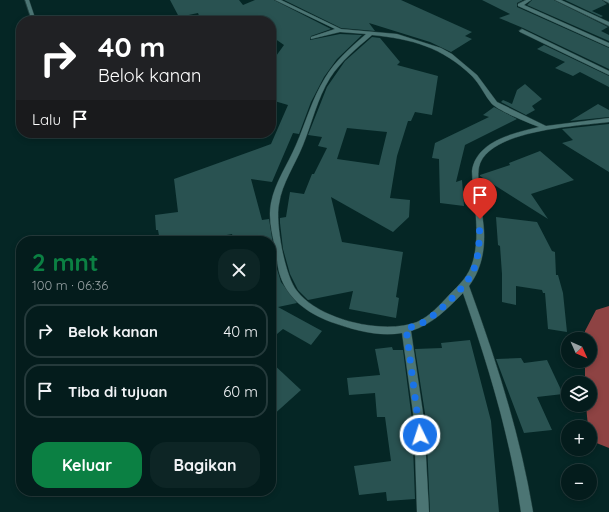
<!DOCTYPE html>
<html lang="id">
<head>
<meta charset="utf-8">
<style>
	:root { --surface:#041c1c; --page:#0d2525; --text:#f1f3f6; --muted:#97a1a3; --line:#253a3b; --accent:#0b8043 }
	body { margin:0; font-family:Quicksand,sans-serif; background:var(--page); color:var(--text); height:100vh; display:flex; flex-direction:column; font-size:15px; white-space:nowrap }
	* { box-sizing:border-box; margin:0 }
	p { font-size:13px; color:var(--muted) }
	.icon { flex:none; width:22px; height:22px; fill:none; stroke:currentColor; stroke-width:2; stroke-linecap:round; stroke-linejoin:round }
	.map { position:relative; flex:1; overflow:hidden }
	.sheet { position:absolute; left:16px; top:236px; width:260px; height:260px; display:flex; flex-direction:column; background:var(--surface); border-radius:16px; box-shadow:0 2px 6px #0003,0 0 0 1px var(--line) }
	.sheet>* { flex:none }
	.hud { position:absolute; left:16px; top:16px; width:260px; height:122px; border-radius:16px; box-shadow:0 2px 6px #0003,0 0 0 1px var(--line); background:#202124; color:#fff; overflow:hidden }
	.needle { width:26px; rotate:135deg }
	.tools { position:absolute; left:561px; top:332px; display:grid; gap:8px }
	.tools a { display:grid; place-items:center; width:36px; height:36px; border-radius:50%; background:var(--surface); box-shadow:0 2px 6px #0003,0 0 0 1px var(--line); font-size:20px }
	.pin { position:absolute; display:grid; place-items:center; width:34px; height:34px; color:#fff; margin:-41px -17px; border-radius:50% 50% 50% 0; rotate:-45deg; box-shadow:0 0 4px #0007 }
	.pin .icon { rotate:45deg }
	.me { position:absolute; width:44px; margin:-22px; rotate:356deg; stroke-linejoin:round; filter:drop-shadow(0 0 3px #0008) }
	.turn { display:flex; align-items:center; gap:14px; height:84px; padding:0 16px; font-size:18px }
	.turn .icon { width:52px; height:52px; stroke-width:2.5 }
	.turn b { display:block; font-size:28px; line-height:34px }
	.then { display:flex; align-items:center; height:38px; padding:0 16px; background:#0003; gap:8px; font-size:15px }
	.round { display:grid; place-items:center; flex:none; width:42px; height:42px; border-radius:16px; background:var(--page) }
	.head { display:flex; align-items:center; justify-content:space-between; height:68px; padding:0 16px }
	h1 { font-size:24px; font-weight:700; line-height:30px; color:var(--accent) }
	.button { display:flex; gap:8px; margin-top:auto; padding:8px 16px }
	.button a { flex:1; height:46px; border-radius:16px; background:var(--accent); color:#fff; font-size:16px; font-weight:700; line-height:46px; text-align:center }
	.button a+a { background:var(--page); color:var(--text) }
	ul { padding:0; list-style:none }
	li { display:flex; align-items:center; gap:12px; height:54px; margin:0 8px 6px; padding:0 8px; border:2px solid var(--line); border-radius:16px }
	li div { flex:1 }
	li b { display:block; font-size:15px }
	li em { font-style:normal }
	.map>svg:first-child { display:block }
	.lines { fill:none; stroke-linecap:round; stroke-linejoin:round }
	.river { fill:#8e4343; fill-rule:evenodd }
	.building { fill:#295251; fill-rule:evenodd }
	.street-casing { stroke:#244342; stroke-width:1 }
	.street { fill:#4c7574; fill-rule:evenodd }
	.route { stroke:#1a73e8; stroke-width:7; stroke-dasharray:0 12.6 }
</style>
</head>
<body>
<div class="map">
<svg width="609" height="512" viewBox="0 0 609 512">
	<rect width="100%" height="100%" fill="#052625"/>
	<g class="lines">
		<!-- river -->
		<polygon class="river" points="609,306 609,448 594,442 590,433 590,427 588,427 586,405 590,405 590,383 585,383 585,361 590,361 590,339 585,339 585,331 596,310"/>
	</g>
	<!-- building -->
	<g class="building">
		<polygon points="170,0 239,0 243,5 255,0 274,0 331,29 311,36 310,40 340,34 362,35 337,59 324,77 311,102 299,134 293,133 272,182 251,179 262,220 269,219 277,269 281,282 297,303 278,307 322,331 311,345 283,329 271,339 271,241 234,241 232,234 195,241 160,241 158,230 156,230 155,215 178,212 174,179 271,144 288,105 271,100 271,63 284,45 271,36 271,21 201,21 198,13 179,17"/>
		<polygon points="284,0 401,0 472,32 465,36 472,39 451,52 430,42 369,23 375,31 341,28"/>
		<polygon points="482,0 523,0 517,3 517,7 609,48 609,69 523,28 499,18 510,14"/>
		<polygon points="532,0 554,0 608,27 601,31 609,35 609,41 527,5"/>
		<polygon points="565,0 602,0 607,4 592,11 603,16 601,17"/>
		<path d="M372 37 380 38 400 62 397 65 438 76 432 115 415 112 411 121H408L397 156 390 198 410 200 409 217 393 232 331 197 342 242 403 252 396 297 399 298 396 318 349 309 353 291 308 300 298 290 290 274 283 249 280 223V218L286 217 290 192 304 194 312 174H314L327 148 318 146 322 137 308 135 327 87 345 61ZM347 128 387 132 379 165 337 159Z"/>
		<polygon points="544,45 609,76 609,87 580,72 573,76 555,68 565,62 537,49"/>
		<polygon points="525,84 542,99 532,106 535,110 526,115 501,102 503,100 512,104 517,90"/>
		<polygon points="598,104 609,110 609,117 570,121"/>
		<polygon points="494,107 517,119 465,145 456,182 462,180 464,206 440,203 439,159 432,158 435,143 489,117 483,115"/>
		<polygon points="609,124 609,172 562,143 573,140 562,129"/>
		<polygon points="540,151 574,180 531,194 548,219 480,176 480,175 510,165 509,163"/>
		<polygon points="496,217 537,222 552,251 555,252 556,275 558,275 563,293 567,332 548,329 545,293 543,293 542,290 516,286 516,305 502,302 502,274 500,246 498,245"/>
		<polygon points="470,340 491,421 499,512 430,512 426,420 415,349 442,348 441,343"/>
		<polygon points="392,347 393,350 403,350 412,420 415,499 387,501 386,492 359,495 354,466 391,461 385,417 377,417 375,393 349,395 347,378 380,375 375,349"/>
		<polygon points="521,358 524,363 547,360 563,394 537,397 552,430 524,433 496,359"/>
		<polygon points="271,362 301,390 271,417"/>
	</g>
	<g class="lines">
		<!-- street casing -->
		<g class="street-casing">
			<g id="street">
				<polygon points="25,0 29,0 36,21 32,21"/>
				<path d="M275 0H281L341 29 397 34 441 48 452 54 477 75 497 102 546 126 609 118V122C578 126 487 130 479 167 476 182 483 214 484 231 485 251 481 270 469 286 496 360 520 434 533 512H521C510 436 488 365 463 293 447 309 433 324 411 331L424 420 429 512H417L414 420 402 333C378 337 354 330 331 322 307 313 286 298 279 272 277 264 277 256 275 248 272 233 268 218 271 203 275 182 288 164 296 145 306 122 312 99 325 78 335 61 351 47 366 34L340 32 311 39V37L335 29ZM372 35C412 39 442 47 472 76 480 84 485 96 492 104 501 112 527 122 539 127 514 133 476 141 472 171 473 200 481 232 473 261 469 276 459 285 449 295 440 305 430 316 417 322 384 335 319 320 297 291 285 277 275 222 279 204 282 183 295 165 303 145 312 123 317 99 330 78 341 61 357 48 372 35Z"/>
				<polygon points="526,0 531,0 524,5 609,43 609,47 518,6 518,4"/>
				<polygon points="555,0 561,0 609,22 609,26"/>
				<polygon points="603,0 609,0 609,3"/>
				<polygon points="522,29 609,71 609,75 520,32 519,31"/>
			</g>
		</g>
		<!-- street -->
		<use href="#street" class="street"/>
	</g>
	<g class="lines">
		<!-- route -->
		<path class="route" d="M420 435 406 328C410 327 414 327 418 325 432 320 468 285 473 271 480 255 479 237 480 219"/>
	</g>
</svg>
<div class="tools">
<a><svg class="needle" viewBox="-14 -14 28 28"><path d="M0-13l5 13h-10z" fill="#e53935"/><path d="M0 13l5-13h-10z" fill="#97a1a3"/></svg></a>
<a><svg class="icon" aria-label="layers" viewBox="0 0 24 24"><path d="M12 4l9 5-9 5-9-5zM3 14l9 5 9-5"/></svg></a>
<a>+</a>
<a>−</a>
</div>
<div class="pin" style="left:480px;top:219px;background:#d93025"><svg class="icon" aria-label="arrive" viewBox="0 0 24 24"><path d="M6 21V4h12l-3 4 3 4H6"/></svg></div>
<svg class="me" style="left:420px;top:435px" viewBox="-20 -20 40 40"><circle r="17" fill="#1a73e8" stroke="#fff" stroke-width="3"/><path d="M0-11L8 9 0 5-8 9z" fill="#fff"/></svg>
<div class="hud">
<div class="turn"><svg class="icon" aria-label="right" viewBox="0 0 24 24"><path d="M7 20v-9h11M14 6l5 5-5 5"/></svg><div><b>40 m</b>Belok kanan</div></div>
<div class="then">Lalu<svg class="icon" aria-label="arrive" viewBox="0 0 24 24"><path d="M6 21V4h12l-3 4 3 4H6"/></svg></div>
</div>
<section class="sheet">
<div class="head"><div><h1>2 mnt</h1><p>100 m · 06:36</p></div><a class="round"><svg class="icon" aria-label="close" viewBox="0 0 24 24"><path d="M6 6l12 12M18 6L6 18"/></svg></a></div>
<ul>
<li><svg class="icon" aria-label="right" viewBox="0 0 24 24"><path d="M7 20v-9h11M14 6l5 5-5 5"/></svg><div><b>Belok kanan</b></div><em>40 m</em></li>
<li><svg class="icon" aria-label="arrive" viewBox="0 0 24 24"><path d="M6 21V4h12l-3 4 3 4H6"/></svg><div><b>Tiba di tujuan</b></div><em>60 m</em></li>
</ul>
<div class="button"><a>Keluar</a><a>Bagikan</a></div>
</section>
</div>
</body>
</html>
